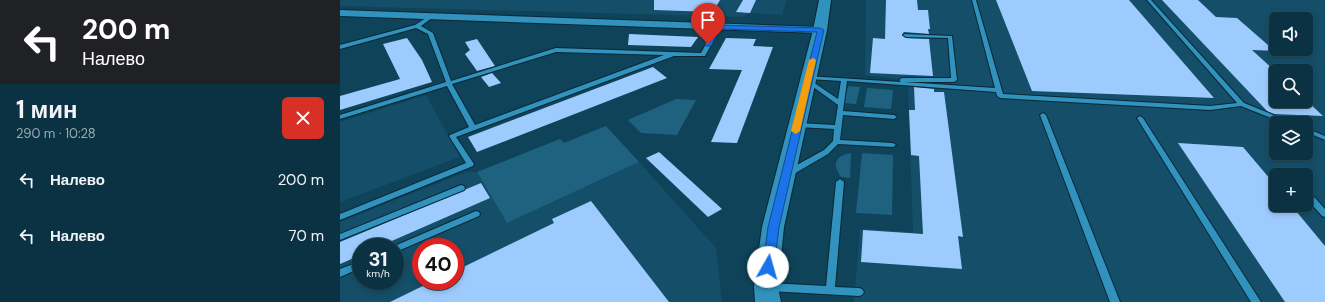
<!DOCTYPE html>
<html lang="ru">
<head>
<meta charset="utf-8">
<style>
	:root { --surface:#0b3243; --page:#143a4a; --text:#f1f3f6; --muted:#9aaab2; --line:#2b4d5c }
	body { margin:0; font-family:"DM Sans",sans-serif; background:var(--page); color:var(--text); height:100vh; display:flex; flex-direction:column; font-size:15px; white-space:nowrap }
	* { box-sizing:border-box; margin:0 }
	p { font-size:13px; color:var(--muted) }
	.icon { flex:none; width:22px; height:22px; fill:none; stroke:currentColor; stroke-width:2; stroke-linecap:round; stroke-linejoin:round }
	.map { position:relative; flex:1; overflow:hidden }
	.panel { display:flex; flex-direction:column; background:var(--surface); width:340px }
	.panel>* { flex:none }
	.top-card { background:#202124; color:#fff; overflow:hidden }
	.controls { position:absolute; left:929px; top:12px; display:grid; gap:8px }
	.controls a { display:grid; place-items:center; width:44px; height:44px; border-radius:6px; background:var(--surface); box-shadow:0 2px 6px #0003,0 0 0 1px var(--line); font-size:20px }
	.speed { position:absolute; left:12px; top:238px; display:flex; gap:8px; font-size:20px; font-weight:700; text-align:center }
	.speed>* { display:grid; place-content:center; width:52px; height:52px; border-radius:50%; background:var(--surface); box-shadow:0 2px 6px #0003,0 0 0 1px var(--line); line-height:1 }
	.speed small { font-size:10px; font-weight:400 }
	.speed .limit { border:6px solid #d22; background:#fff; color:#111 }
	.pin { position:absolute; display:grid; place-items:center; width:34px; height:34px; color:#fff; margin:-41px -17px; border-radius:50% 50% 50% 0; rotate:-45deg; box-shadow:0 0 4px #0007 }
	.pin .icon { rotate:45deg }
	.me { position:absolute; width:44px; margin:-22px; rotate:7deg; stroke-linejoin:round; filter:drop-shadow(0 0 3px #0008) }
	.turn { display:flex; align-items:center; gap:14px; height:84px; padding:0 16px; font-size:18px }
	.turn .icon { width:52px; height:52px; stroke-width:2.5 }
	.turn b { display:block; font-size:28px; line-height:34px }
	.round { display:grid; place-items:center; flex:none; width:42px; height:42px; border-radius:6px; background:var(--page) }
	.headline { display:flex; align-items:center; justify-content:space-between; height:68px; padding:0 16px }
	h1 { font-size:24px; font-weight:700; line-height:30px }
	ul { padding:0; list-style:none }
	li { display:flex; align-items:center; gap:12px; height:56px; padding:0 16px }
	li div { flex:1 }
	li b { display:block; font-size:15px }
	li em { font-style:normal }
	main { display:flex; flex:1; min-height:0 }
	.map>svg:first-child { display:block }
	.built { fill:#154e68; fill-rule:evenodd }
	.green { fill:#1f6280 }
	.building { fill:#9ecbfe }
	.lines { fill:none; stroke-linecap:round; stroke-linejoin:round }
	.service-casing { stroke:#092735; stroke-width:2 }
	.minor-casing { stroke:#092735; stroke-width:2 }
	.tertiary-casing { stroke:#092735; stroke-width:2 }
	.service { fill:#3192bd; fill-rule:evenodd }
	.minor { fill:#3192bd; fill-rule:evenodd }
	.tertiary { fill:#3192bd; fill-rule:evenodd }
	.route { fill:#1a73e8; stroke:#114b97 }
	.slow { fill:#f59e0b }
</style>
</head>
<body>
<main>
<section class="panel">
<div class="top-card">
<div class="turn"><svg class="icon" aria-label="left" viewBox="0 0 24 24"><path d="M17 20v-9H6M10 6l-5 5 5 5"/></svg><div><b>200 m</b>Налево</div></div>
</div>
<div class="headline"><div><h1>1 мин</h1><p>290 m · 10:28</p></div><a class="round" style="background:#d93025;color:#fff"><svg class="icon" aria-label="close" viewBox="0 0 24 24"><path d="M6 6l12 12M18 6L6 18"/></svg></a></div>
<ul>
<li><svg class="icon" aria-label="left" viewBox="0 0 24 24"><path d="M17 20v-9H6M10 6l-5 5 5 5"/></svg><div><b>Налево</b></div><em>200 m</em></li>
<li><svg class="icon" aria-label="left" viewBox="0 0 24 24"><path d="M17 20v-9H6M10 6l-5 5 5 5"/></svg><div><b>Налево</b></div><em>70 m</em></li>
</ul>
</section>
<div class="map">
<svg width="985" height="302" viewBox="0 0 985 302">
	<rect width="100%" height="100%" fill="#0f4359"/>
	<!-- built -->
	<g class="built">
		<polygon points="0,0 447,0 442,15 410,13 403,17 0,6"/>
		<path d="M526 0H985V302H514L520 229 573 232 568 80 525 75ZM936 19H966V49H936ZM936 71H966V101H936ZM936 123H966V153H936ZM936 175H966V205H936Z"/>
		<polygon points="86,95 120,157 0,202 0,122"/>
		<path d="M299 162 376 248 382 302H0V222L126 172H137L167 223ZM21 247H55V281H21ZM81 247H115V281H81Z"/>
	</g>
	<!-- green -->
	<g class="green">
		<polygon points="508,86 520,87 516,104 504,103"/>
		<polygon points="527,88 553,90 551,109 524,107"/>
		<polygon points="336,99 356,100 337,135 301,133 288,120"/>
		<polygon points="266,126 299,162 167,223 137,172 220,139 224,143"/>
		<path d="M511 153 510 178 501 177C491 163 496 156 511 153Z"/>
		<polygon points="522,153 553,155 552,215 516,213"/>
	</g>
	<!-- building -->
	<g class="building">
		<polygon points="314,0 380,0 373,12 314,10"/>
		<polygon points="403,0 416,0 410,13 396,12"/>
		<polygon points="546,0 577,0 578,10 588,10 590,29 588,29 589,34 564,32 562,35 566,38 589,39 593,76 530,73 533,38 545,39"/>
		<polygon points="656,0 789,0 874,98 692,91"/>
		<polygon points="822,0 858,0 876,17 897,18 935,51 912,50 936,72 936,101 967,101 983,116 934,114 927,111"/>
		<polygon points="289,34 358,37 351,47 288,45"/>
		<polygon points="67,38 82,60 92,82 0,110 0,96 60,79 43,44"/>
		<polygon points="386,38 416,39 413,46 433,47 397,143 371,142 402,70 369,69"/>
		<polygon points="137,39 155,66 137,71 125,54 130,50 125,42"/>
		<polygon points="313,67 327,78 137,152 128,137"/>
		<polygon points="152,73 161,83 149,87 141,77"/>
		<polygon points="574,87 594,89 594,92 604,92 623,237 618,236 622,269 521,262 523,230 583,234 579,156 571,155 569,110 575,110"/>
		<polygon points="838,143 903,147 936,186 936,205 951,205 985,246 985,302 945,302"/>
		<polygon points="319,152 382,209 368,217 306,158"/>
		<polygon points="141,183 150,198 38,247 21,247 21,255 0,264 0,242"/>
		<polygon points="251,201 329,302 50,302 93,281 115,281 115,271 214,223 212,219"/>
	</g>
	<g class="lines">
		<!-- service casing -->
		<g class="service-casing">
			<g id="service">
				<polygon points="632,0 636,0 663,94 870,106 897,103 807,0 811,0 904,103 951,122 952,123 943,123 901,106 870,110 660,98 657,96 656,92 507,81 503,111 554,115 557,117 554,119 503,115 500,140 553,143 556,145 553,147 498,144 488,154 452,175 446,175 445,173 446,171 484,150 493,141 494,129 458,127 455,125 458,123 495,125 498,105 465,81 468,79 470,80 498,99 501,81 469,79 467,78 467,76 561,82 559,80 562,78 611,78 608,38 566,37 563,35 564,34 612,36 617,80 614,82 564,82 655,88"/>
				<path d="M89 16 93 17 81 26 93 33 111 81 216 48 361 53 376 26 381 27 365 56H334L116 137 134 164 133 166 0 220V214L126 163 109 136 110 135 129 127 107 86 0 119V115L106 82 88 34 76 28 0 49V45L75 25ZM216 52 324 55 135 125 112 84Z"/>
				<polygon points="703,113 706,115 780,302 770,302 700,115"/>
				<polygon points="800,116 803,118 921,302 911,302 797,118"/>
				<polygon points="966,128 985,136 985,140 966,132"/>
				<polygon points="500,179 504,182 495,287 519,288 522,289 524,292 522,295 519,296 429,291 426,290 424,287 426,284 429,283 486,286 496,182"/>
				<polygon points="121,185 124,186 125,188 124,190 0,240 0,234"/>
				<polygon points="966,190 969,191 985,209 985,217 982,216 966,198"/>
				<polygon points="136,211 139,212 140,214 139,216 58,251 55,252 55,247 52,247"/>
				<polygon points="21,261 21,268 0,277 0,269"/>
			</g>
		</g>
		<!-- minor casing -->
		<g class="minor-casing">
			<polygon id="minor" points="0,10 480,27 485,30 480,33 0,16"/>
		</g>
		<!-- tertiary casing -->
		<g class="tertiary-casing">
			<polygon id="tertiary" points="479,0 491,0 487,30 444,227 438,287 441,302 415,302 414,287 422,227 473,30"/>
		</g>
		<!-- service -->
		<use href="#service" class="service"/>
		<!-- minor -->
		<use href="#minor" class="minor"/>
		<!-- tertiary -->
		<use href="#tertiary" class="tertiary"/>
	</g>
	<!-- route -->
	<polygon class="route" points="378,25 480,28 484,30 439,227 434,267 433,270 424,270 423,267 428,227 477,32 380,29 371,46 366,46 365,44 374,27"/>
	<!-- slow -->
	<polygon class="slow" points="473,58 476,60 460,131 456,134 451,131 469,60"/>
</svg>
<div class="controls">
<a><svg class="icon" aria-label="sound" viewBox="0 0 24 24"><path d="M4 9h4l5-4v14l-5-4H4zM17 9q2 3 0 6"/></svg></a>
<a><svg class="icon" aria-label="search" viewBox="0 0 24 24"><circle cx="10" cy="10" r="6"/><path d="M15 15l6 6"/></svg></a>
<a><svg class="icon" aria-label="layers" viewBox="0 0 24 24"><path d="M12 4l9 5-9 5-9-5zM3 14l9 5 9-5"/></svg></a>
<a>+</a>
</div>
<div class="speed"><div>31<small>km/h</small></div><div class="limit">40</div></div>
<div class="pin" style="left:368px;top:44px;background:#d93025"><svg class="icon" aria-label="arrive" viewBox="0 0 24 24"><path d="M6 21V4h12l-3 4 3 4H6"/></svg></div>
<svg class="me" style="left:428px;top:267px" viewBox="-20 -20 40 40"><circle r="19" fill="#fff"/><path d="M0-13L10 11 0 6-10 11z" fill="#1a73e8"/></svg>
</div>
</main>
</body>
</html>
